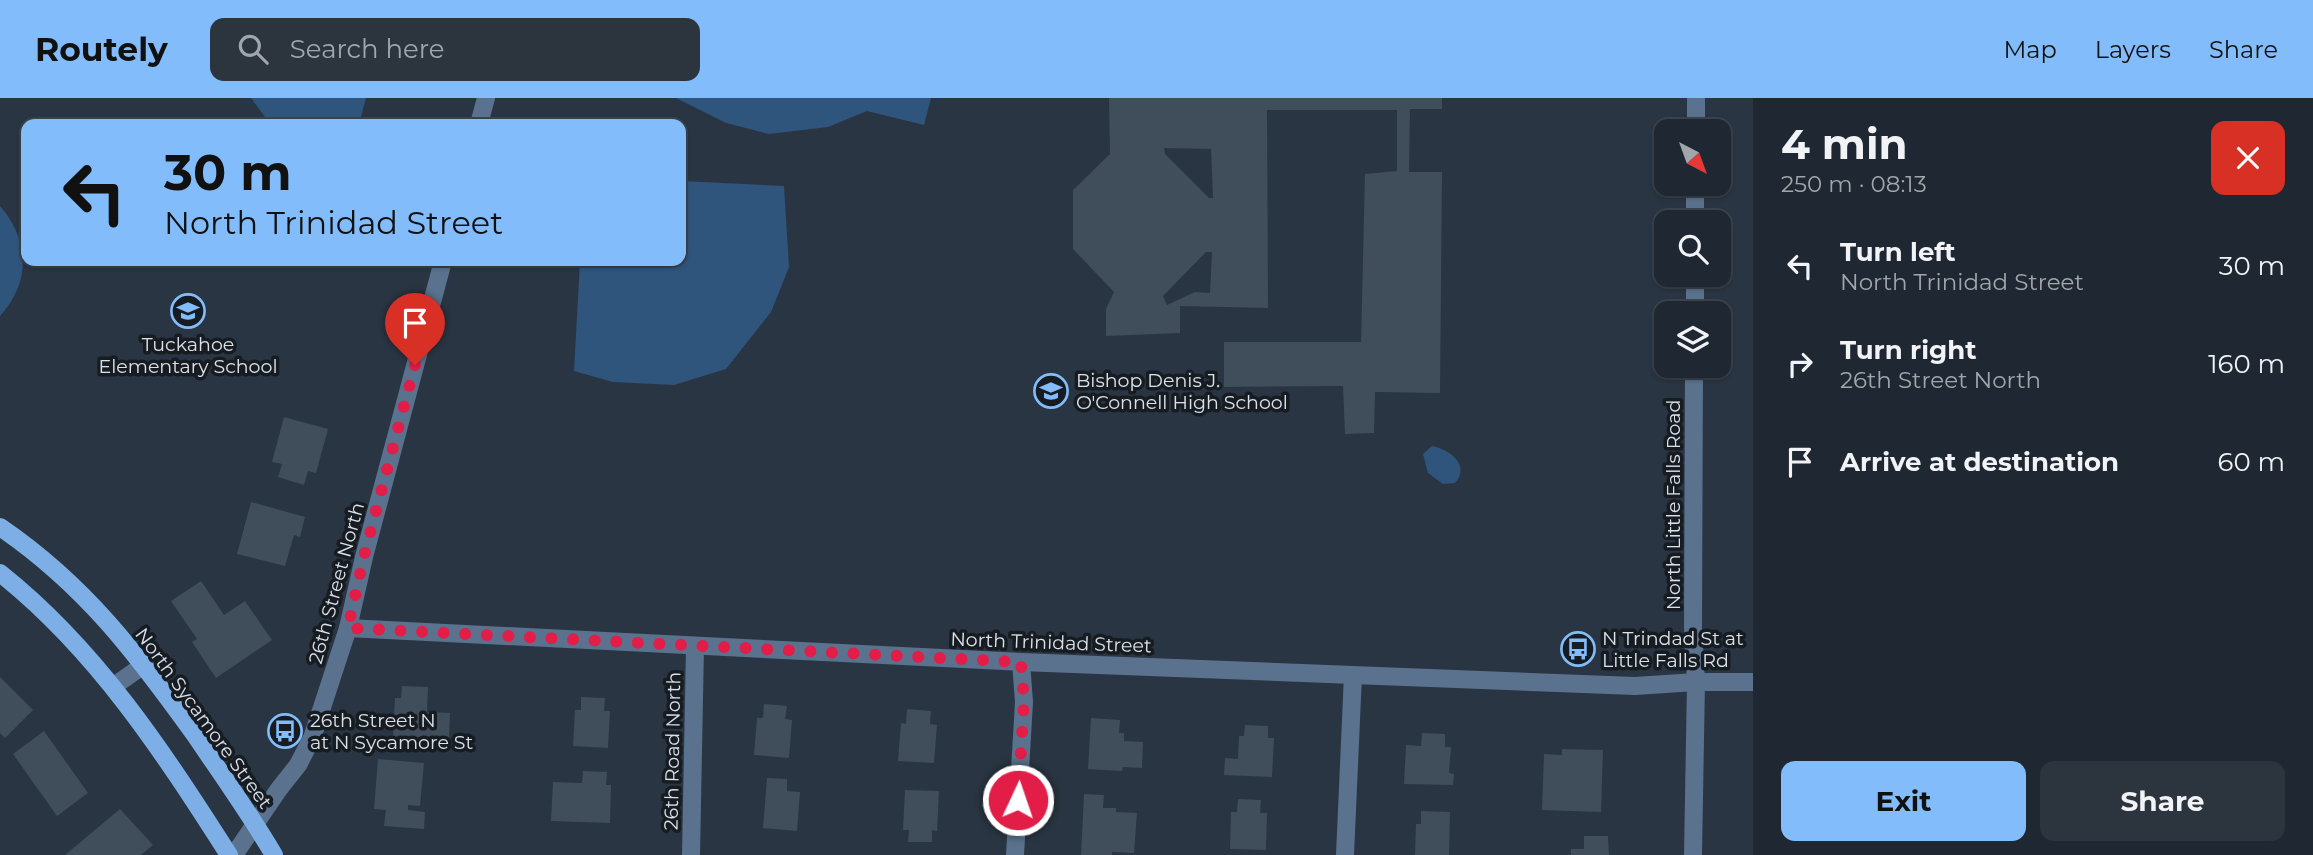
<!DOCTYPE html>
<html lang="en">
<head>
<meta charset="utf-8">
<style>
	:root { --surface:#1f2832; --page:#2c343e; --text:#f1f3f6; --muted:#a1a6ac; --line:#3c444d; --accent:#82bcfa }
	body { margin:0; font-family:Montserrat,sans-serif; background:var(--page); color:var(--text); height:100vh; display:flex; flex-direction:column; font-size:26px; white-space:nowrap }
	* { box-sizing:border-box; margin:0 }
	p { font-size:23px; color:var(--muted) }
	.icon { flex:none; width:38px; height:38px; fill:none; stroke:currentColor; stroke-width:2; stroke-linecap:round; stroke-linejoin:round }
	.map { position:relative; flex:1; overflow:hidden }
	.drawer { display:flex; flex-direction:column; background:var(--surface); width:560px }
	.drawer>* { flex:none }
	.guide { position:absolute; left:21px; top:21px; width:665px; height:147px; border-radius:14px; box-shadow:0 2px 5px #0004,0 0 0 2px var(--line); background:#82bcfa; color:#111; overflow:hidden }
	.needle { width:46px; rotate:139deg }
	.fabs { position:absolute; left:1654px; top:21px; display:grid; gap:14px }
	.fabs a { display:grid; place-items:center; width:77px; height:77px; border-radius:14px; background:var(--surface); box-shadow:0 2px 5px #0004,0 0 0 2px var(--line); font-size:35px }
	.pin { position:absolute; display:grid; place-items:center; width:60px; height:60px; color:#fff; margin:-72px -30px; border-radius:50% 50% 50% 0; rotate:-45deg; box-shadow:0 0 7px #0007 }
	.pin .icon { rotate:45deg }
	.me { position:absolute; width:77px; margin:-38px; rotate:3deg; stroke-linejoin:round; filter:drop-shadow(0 0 5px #0008) }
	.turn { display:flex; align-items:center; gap:24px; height:147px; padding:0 28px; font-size:32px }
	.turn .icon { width:91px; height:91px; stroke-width:2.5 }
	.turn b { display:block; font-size:49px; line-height:60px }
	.round { display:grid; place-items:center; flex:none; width:74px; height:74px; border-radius:14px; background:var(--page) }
	.headline { display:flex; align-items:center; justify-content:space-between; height:119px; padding:0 28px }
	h1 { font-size:42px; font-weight:700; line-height:52px }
	.action { display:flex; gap:14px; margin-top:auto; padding:14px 28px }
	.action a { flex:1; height:80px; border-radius:14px; background:var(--accent); color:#111; font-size:28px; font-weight:700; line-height:80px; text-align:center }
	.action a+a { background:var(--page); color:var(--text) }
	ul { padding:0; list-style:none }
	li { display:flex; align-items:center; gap:21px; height:98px; padding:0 28px }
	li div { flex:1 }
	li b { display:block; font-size:26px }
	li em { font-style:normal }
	header { display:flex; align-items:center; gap:42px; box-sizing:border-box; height:98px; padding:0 35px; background:var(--accent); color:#111 }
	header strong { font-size:33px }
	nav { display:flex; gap:38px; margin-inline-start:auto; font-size:24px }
	.search { width:490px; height:63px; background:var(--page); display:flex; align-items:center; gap:18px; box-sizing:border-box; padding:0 24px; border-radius:14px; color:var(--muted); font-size:26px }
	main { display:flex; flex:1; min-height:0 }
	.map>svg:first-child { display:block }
	.green { fill:#2f557d }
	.building { fill:#404d5a; fill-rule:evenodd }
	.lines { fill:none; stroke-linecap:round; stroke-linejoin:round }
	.minor { stroke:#5a728d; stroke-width:18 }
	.major { stroke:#7dafe6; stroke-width:18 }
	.route { stroke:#e11d48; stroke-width:12; stroke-dasharray:0 21.6 }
	.labels { text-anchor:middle; stroke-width:7; stroke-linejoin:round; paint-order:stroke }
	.poi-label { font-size:19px; fill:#dae1e9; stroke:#171c22; text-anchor:start }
	.street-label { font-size:19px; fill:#dae1e9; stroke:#171c22 }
</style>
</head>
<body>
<header>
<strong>Routely</strong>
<div class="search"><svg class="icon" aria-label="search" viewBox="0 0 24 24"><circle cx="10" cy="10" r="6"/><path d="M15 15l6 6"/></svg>Search here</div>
<nav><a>Map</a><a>Layers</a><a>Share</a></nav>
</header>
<main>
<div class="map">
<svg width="1753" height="757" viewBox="0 0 1753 757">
	<rect width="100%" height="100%" fill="#293542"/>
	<!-- green -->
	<g class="green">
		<polygon points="251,0 366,0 359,26 270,26"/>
		<polygon points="676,0 931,0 924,27 867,13 828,29 769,36 726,25"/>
		<polygon points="681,83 784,88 789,169 771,214 726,271 674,287 613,284 574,273 580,163 681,163"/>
		<path d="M0 108C30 143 31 184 0 218Z"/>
		<path d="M1432 348C1449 351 1471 367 1455 385L1443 386 1428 375 1423 356Z"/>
	</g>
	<!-- building -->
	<g class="building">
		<path d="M1109 0H1442V11H1410L1409 74H1442L1440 295 1375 294 1374 335 1345 336 1343 288 1224 289V244H1361L1365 76 1397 73V12H1267L1268 210 1180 208V235L1106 238V211L1114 194 1073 151V92L1110 56ZM1164 50 1211 51 1213 100H1209L1165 56ZM1206 154H1212L1210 195 1195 194 1167 207 1163 198Z"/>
		<polygon points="284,319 328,331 316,375 308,373 304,387 278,379 282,366 272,364"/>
		<polygon points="251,404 305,419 300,439 294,437 285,468 237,456"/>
		<polygon points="201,483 224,517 245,503 272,542 216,580 192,544 197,541 171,503"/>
		<polygon points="0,579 33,612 5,640 0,635"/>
		<polygon points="402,588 428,589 427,614 450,615 449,641 393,639 395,600 401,600"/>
		<polygon points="581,599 605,600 604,613 610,613 608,650 573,648 575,612 581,612"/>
		<polygon points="764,606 787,608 785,621 792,622 789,660 754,657 757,620 763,620"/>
		<polygon points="907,611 931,613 930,626 937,627 934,665 898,663 901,625 906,626"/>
		<polygon points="1091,620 1120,622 1119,635 1124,635 1124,643 1143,644 1142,670 1123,669 1122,673 1088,671"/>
		<polygon points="1245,627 1268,628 1268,640 1274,640 1272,679 1224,677 1225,660 1238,661 1239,638 1244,638"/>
		<polygon points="44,633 88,695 57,718 13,656"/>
		<polygon points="1422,635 1445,636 1445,649 1451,649 1449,675 1454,676 1453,687 1404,686 1406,647 1421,648"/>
		<polygon points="1562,651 1603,652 1601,714 1542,712 1544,656 1562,657"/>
		<polygon points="378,661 424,665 420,708 408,707 408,712 425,714 424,731 384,728 386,712 374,711"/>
		<polygon points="583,673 607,674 606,687 611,687 610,725 551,723 553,684 582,685"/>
		<polygon points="767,680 787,681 787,693 800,694 797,733 763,730"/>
		<polygon points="905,692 939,693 937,733 932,732 932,744 908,744 909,732 903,732"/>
		<polygon points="1084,696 1104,697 1103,710 1116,710 1116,714 1137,715 1134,755 1112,754 1112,757 1081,757"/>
		<polygon points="1238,701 1261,702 1260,715 1267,715 1266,752 1230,751 1231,714 1237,714"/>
		<polygon points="120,711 153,747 141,757 65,757"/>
		<polygon points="1421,713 1450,714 1449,757 1415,757 1416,726 1421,726"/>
		<polygon points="1584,738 1608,738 1609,757 1571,757 1571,751 1584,751"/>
	</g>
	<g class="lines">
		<!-- minor -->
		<g class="minor">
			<polyline points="479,26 486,0"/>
			<polyline points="1696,33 1696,0"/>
			<polyline points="1695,124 1695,86"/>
			<polyline points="1695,215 1695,177"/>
			<polyline points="348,530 1021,564 1635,588 1696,584 1753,584"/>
			<polyline points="114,588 145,566"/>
			<polyline points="234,757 279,691 298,667 312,640 348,530 364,459 443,163"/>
			<polyline points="691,757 695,549"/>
			<polyline points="1015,757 1024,604 1021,564"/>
			<polyline points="1345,757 1353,577"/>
			<polyline points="1693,757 1696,584 1693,529 1694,268"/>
		</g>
		<!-- major -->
		<g class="major">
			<path d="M0 429C85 487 136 555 195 637 222 677 250 716 274 757"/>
			<path d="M0 475C97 552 163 654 229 757"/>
		</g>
	</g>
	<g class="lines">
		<!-- route -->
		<polyline class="route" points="415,267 364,458 348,530 1021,564 1024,604 1018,702"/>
	</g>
	<!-- icons -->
	<defs>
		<g id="school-ring" transform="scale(1.75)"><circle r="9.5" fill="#171c22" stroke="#82bcfa" stroke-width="1.5"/><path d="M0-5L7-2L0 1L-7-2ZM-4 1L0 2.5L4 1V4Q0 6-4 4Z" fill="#82bcfa"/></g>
		<g id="bus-ring" transform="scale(1.75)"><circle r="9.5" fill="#171c22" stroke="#82bcfa" stroke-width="1.5"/><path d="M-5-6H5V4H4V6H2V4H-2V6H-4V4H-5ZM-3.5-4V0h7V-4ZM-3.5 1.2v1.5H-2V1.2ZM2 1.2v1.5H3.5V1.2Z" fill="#82bcfa"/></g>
	</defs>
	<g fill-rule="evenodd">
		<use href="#school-ring" x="188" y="213"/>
		<use href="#school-ring" x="1051" y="293"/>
		<use href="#bus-ring" x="1578" y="551"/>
		<use href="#bus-ring" x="285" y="633"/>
	</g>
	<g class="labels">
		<!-- poi labels -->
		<g class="poi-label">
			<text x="188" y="253" text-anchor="middle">Tuckahoe<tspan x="188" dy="22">Elementary School</tspan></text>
			<text x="1076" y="289">Bishop Denis J.<tspan x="1076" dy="22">O'Connell High School</tspan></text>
			<text x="1602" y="547">N Trindad St at<tspan x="1602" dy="22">Little Falls Rd</tspan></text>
			<text x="310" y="629">26th Street N<tspan x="310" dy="22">at N Sycamore St</tspan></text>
		</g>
		<!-- street labels -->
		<g class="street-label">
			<text transform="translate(1673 407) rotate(-90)" y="7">North Little Falls Road</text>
			<text transform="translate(336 485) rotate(-75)" y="7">26th Street North</text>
			<text transform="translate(1051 544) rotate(2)" y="7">North Trinidad Street</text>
			<text transform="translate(204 620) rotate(54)" y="7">North Sycamore Street</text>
			<text transform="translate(672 653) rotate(-89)" y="7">26th Road North</text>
		</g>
	</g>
</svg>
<div class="fabs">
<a><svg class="needle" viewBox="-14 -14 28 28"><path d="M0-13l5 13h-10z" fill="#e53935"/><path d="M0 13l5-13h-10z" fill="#a1a6ac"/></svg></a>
<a><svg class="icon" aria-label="search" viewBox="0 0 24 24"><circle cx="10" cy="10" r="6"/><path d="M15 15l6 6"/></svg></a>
<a><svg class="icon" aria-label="layers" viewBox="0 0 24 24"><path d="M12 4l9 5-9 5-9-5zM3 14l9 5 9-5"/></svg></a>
</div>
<div class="pin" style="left:415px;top:267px;background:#d93025"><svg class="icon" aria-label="arrive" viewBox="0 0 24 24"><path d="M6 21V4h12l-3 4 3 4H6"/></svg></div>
<svg class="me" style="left:1018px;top:702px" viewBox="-20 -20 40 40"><circle r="17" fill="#e11d48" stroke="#fff" stroke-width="3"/><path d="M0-11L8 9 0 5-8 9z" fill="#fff"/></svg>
<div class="guide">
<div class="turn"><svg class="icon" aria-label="left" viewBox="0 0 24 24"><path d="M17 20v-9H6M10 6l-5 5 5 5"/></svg><div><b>30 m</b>North Trinidad Street</div></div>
</div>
</div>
<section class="drawer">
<div class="headline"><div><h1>4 min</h1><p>250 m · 08:13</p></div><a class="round" style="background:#d93025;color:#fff"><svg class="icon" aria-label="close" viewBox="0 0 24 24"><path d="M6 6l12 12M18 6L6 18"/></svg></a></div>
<ul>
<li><svg class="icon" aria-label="left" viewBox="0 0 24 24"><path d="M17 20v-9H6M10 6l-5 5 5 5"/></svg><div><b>Turn left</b><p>North Trinidad Street</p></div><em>30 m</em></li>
<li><svg class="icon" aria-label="right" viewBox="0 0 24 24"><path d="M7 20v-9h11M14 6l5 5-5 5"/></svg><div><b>Turn right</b><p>26th Street North</p></div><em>160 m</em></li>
<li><svg class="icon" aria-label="arrive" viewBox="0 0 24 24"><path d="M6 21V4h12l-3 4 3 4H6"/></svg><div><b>Arrive at destination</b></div><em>60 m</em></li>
</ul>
<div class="action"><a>Exit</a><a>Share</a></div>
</section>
</main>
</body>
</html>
